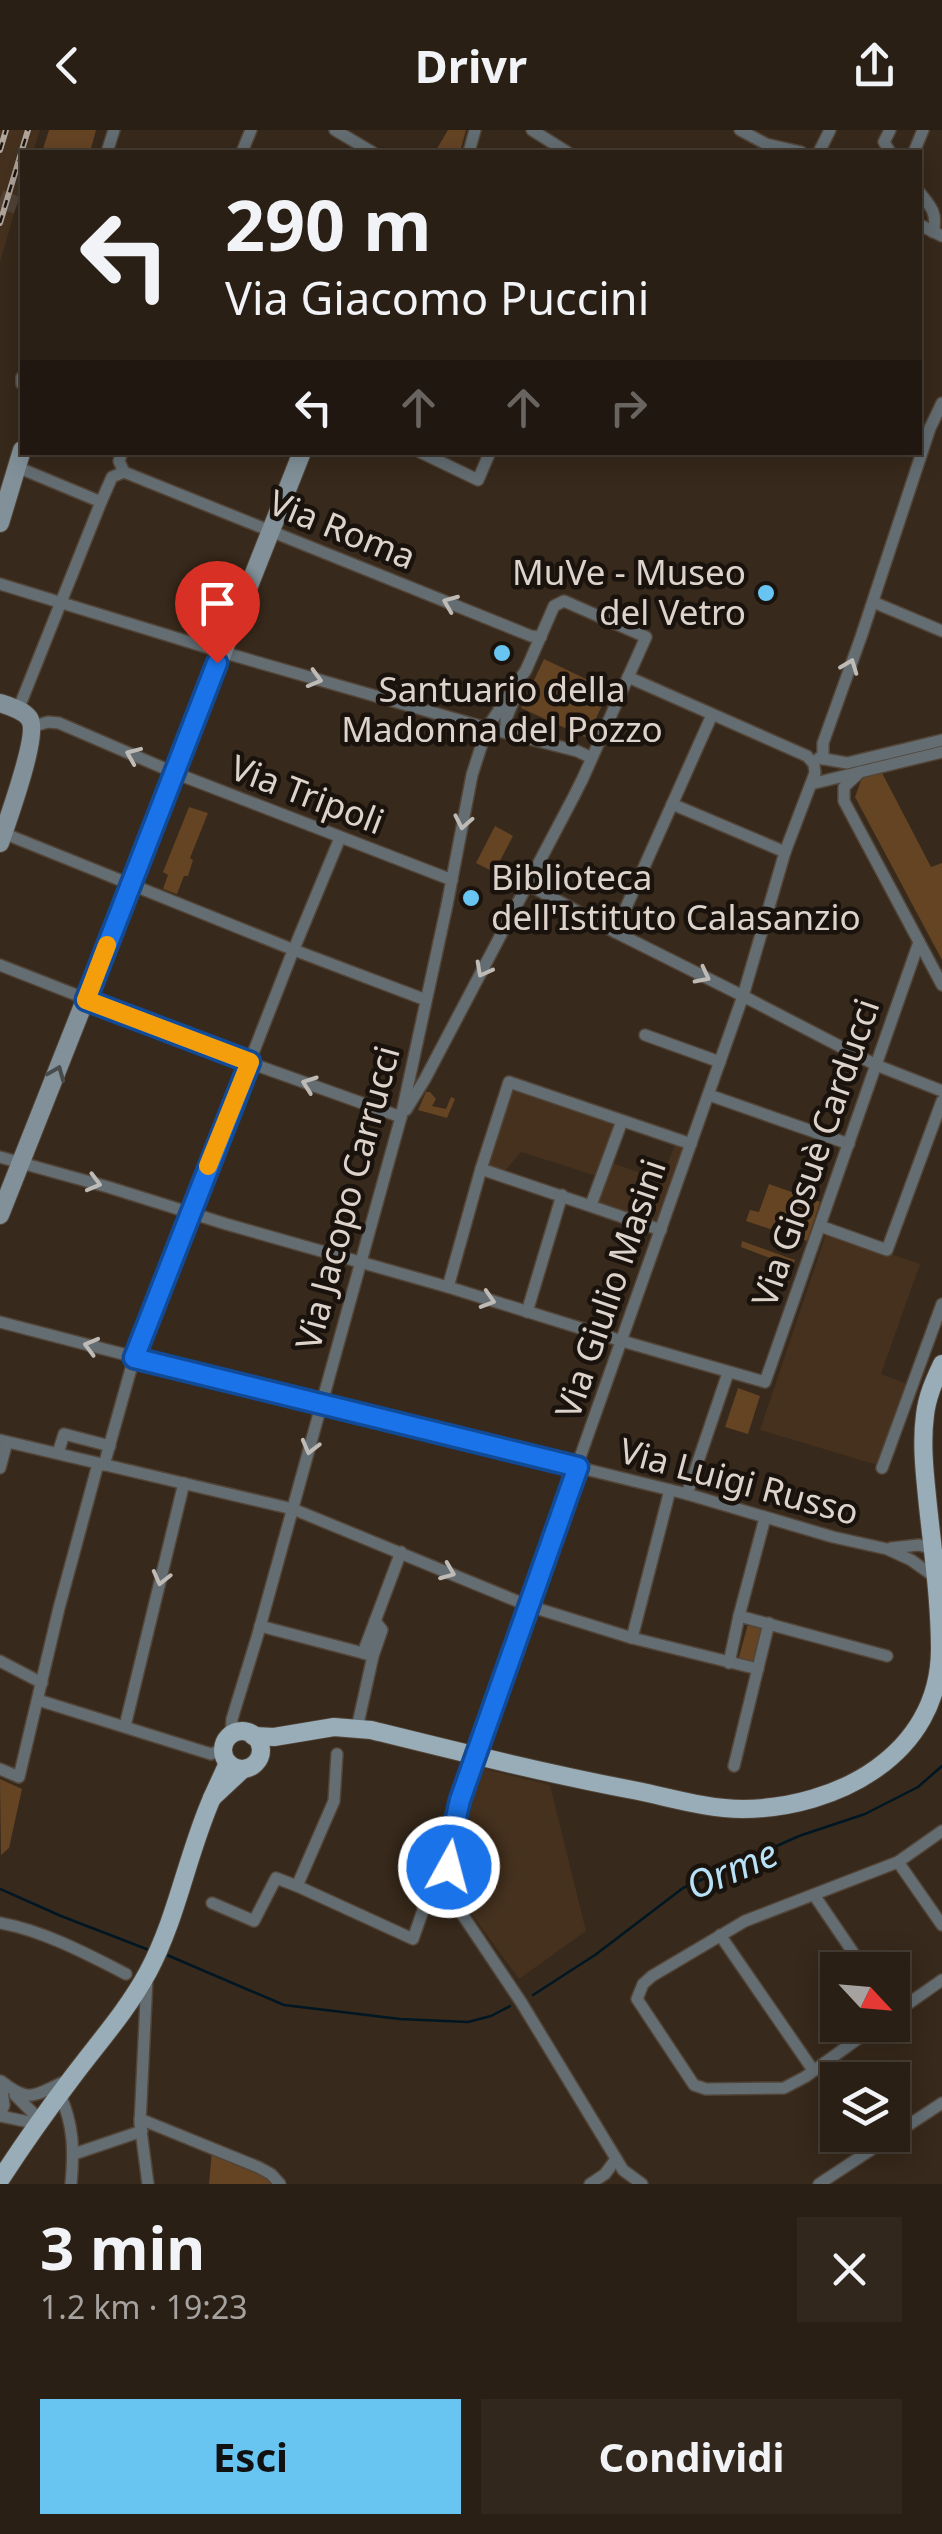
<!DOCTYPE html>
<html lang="it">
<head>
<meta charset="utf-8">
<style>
	:root { --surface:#291f14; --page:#31271d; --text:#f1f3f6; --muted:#a5a2a0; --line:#453d34; --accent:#68c4f0 }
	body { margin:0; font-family:"Noto Sans",sans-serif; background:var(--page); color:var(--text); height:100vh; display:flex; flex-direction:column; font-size:38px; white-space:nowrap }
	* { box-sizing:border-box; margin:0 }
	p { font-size:32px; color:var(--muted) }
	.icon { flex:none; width:55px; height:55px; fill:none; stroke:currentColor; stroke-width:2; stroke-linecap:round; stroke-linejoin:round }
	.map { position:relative; height:2054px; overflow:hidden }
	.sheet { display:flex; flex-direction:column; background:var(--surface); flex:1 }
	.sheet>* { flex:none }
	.top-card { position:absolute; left:20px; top:20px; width:902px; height:305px; border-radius:0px; box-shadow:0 5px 25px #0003,0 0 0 2px var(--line); background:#291f14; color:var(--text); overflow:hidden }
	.needle { width:65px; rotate:116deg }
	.fabs { position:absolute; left:820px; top:1822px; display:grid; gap:20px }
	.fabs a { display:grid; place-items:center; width:90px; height:90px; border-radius:0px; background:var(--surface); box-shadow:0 5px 25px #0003,0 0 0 2px var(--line); font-size:50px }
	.pin { position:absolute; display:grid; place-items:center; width:85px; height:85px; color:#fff; margin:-102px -42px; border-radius:50% 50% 50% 0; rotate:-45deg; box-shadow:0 0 10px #0007 }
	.pin .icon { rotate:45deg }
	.me { position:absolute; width:110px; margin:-55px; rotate:7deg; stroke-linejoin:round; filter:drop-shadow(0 0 8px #0008) }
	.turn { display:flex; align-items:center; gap:35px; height:210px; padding:0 40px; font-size:45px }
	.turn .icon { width:130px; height:130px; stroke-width:2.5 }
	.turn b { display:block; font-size:70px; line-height:85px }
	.lanes { display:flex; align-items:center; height:95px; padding:0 40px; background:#0003; justify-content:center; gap:50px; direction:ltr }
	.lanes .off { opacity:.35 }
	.round { display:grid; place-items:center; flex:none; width:105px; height:105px; border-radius:0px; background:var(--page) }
	.overview { display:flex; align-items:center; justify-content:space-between; height:170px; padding:0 40px }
	h1 { font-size:60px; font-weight:700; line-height:75px }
	.cta { display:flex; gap:20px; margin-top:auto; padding:20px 40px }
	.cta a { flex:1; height:115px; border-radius:0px; background:var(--accent); color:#111; font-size:40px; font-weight:700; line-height:115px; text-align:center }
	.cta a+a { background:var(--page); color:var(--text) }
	header { display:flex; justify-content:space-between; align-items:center; height:130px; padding:0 40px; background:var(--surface); font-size:45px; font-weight:700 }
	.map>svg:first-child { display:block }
	.built { fill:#45311e }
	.green { fill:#654424 }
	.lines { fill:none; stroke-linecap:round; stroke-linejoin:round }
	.stream { stroke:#001723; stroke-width:2.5 }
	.secondary-tunnel { stroke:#504235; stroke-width:18; stroke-dasharray:18 9; stroke-linecap:butt }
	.street-casing { stroke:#524437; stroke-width:14 }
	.secondary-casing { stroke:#524437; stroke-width:20 }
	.primary-casing { stroke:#524437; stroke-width:20 }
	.street { stroke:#636d72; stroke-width:11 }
	.secondary { stroke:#829199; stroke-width:18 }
	.primary { stroke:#99adb8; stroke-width:18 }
	.rail-casing { stroke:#b0a59b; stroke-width:6 }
	.rail { stroke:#1a130d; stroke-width:2.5; stroke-dasharray:8; stroke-linecap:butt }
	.oneway { stroke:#bebab5 }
	.oneway2 { stroke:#494c4c }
	.route-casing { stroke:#114b97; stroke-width:25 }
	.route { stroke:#1a73e8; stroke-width:18 }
	.slow { stroke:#f59e0b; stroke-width:18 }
	.poi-dot { fill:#68c4f0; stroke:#1a130d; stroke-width:4 }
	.labels { text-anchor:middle; stroke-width:9; stroke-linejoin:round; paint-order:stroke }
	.street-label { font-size:35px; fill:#ddd3cb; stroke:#1a130d }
	.poi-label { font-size:35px; fill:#ddd3cb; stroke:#1a130d; text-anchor:end }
	.water-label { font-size:38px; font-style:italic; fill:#b7e1f6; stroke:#1a130d }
</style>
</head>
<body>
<header><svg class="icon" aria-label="back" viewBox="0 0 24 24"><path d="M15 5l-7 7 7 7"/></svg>Drivr<svg class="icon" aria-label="share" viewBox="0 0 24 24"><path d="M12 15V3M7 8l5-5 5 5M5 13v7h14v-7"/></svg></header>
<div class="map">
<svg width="942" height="2054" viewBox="0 0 942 2054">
	<rect width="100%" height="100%" fill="#37291b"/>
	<!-- built -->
	<g class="built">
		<polygon points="0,0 40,0 33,22 22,22 22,56 0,132"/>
		<polygon points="509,952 622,991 607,1031 661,1050 677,1009 691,1014 661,1100 591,1075 600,1047 521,1022 501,1046 481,1039"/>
		<polygon points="826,1104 888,1127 891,1124 920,1134 881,1244 908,1254 877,1335 760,1300"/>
		<polygon points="481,1638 550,1655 586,1801 519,1849 471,1783 460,1731 462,1701"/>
	</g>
	<!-- green -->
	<g class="green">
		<polygon points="49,0 96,0 90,22 42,22"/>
		<polygon points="448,0 466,0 460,22 435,22"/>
		<polygon points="544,529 609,560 587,608 521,578"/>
		<polygon points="881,641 931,737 942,733 942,830 855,667 863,645"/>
		<polygon points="189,677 208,683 190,728 193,730 188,746 184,746 177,764 163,759 168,745 163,742"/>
		<polygon points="495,696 513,706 494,742 476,733"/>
		<polygon points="426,962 430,962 436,969 432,976 446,979 451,967 455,969 447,988 418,980"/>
		<polygon points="769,1054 820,1072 807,1111 801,1109 802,1101 796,1094 788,1096 782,1103 746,1091 750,1080 759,1082"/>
		<polygon points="742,1111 795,1130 787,1155 782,1153 778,1131 741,1117"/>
		<polygon points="738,1258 760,1266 748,1304 725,1297"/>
		<polygon points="748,1494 762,1497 755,1533 740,1530 739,1527"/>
		<polygon points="0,1649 22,1659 9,1718 1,1725"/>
		<polygon points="212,2021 265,2045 273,2054 209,2054"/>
	</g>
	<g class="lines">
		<!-- stream -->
		<g class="stream">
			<polyline points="0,1759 61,1786 149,1820"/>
			<polyline points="167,1825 284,1875 400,1889 468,1892 491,1886 510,1876"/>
			<polyline points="533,1865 595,1825 683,1758 799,1706 865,1684 918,1657 942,1636"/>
		</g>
		<!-- secondary-tunnel -->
		<polyline class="secondary-tunnel" points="0,69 22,77"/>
		<!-- street casing -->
		<g class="street-casing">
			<g id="street">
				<polyline points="335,0 372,22"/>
				<polyline points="532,0 567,22"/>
				<polyline points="740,0 766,14 801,22"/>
				<polyline points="890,0 884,12 890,22"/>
				<polyline points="107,22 114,0"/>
				<polyline points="242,22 251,0"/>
				<polyline points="469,22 475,0"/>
				<polyline points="819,22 830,0"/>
				<polyline points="914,22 923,0"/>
				<path d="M920 63C931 76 938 84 933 102"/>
				<polyline points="920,95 942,106"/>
				<polyline points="22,247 22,254"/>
				<polyline points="122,322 119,331 124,342"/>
				<polyline points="420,322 478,350 490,322"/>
				<polyline points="17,337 101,372"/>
				<polyline points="124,342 531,506 541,507"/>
				<polyline points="0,454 222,522 487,598 472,645 447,775 401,987 258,1504 232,1589 231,1605"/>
				<polyline points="873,472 942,501"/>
				<polyline points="628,547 807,626 814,634 815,643 785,722"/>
				<polyline points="18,580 101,372 112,347 124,342"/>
				<polyline points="31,597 48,592 59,593 175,643 452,750"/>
				<polyline points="506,602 506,589 517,562"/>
				<polyline points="819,628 847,633 942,610"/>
				<polyline points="823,629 823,613 861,507 930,298 942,273"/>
				<polyline points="860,642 844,657 844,671 942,855"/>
				<polyline points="811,654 942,622"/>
				<polyline points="3,703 294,820 426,870"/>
				<polyline points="529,755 615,802 743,866 785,722 672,674"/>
				<polyline points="615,802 712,585"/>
				<polyline points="0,835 250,933 401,987"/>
				<polyline points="645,905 720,932"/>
				<polyline points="709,965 849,1014"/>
				<polyline points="406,980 425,949 574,666 583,648 646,507 564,471 554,476 526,540 487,598 577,621 592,628"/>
				<polyline points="0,1027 108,1057 226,1094 448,1157 622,1211 765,1252 919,812"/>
				<polyline points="481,1039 661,1100"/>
				<polyline points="591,1075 622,991"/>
				<polyline points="820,1096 887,1120 942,971"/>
				<polyline points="448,1157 481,1039 509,952 691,1014"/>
				<polyline points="527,1182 562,1065"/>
				<polyline points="0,1192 258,1259 687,1364 833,1407 887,1419 911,1430 935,1447"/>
				<polyline points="0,1310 293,1379 529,1476 632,1508 758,1539"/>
				<polyline points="58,1323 64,1304 110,1316"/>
				<polyline points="104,1335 134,1228 291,826 340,708"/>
				<polyline points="0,1338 7,1312"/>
				<polyline points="882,1338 942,1174"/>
				<polyline points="687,1364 728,1243"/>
				<polyline points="765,1388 739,1486 887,1526"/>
				<polyline points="891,1418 919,1415 933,1419"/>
				<polyline points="260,1496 363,1523"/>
				<polyline points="632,1508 670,1360"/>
				<polyline points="373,1526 382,1500 375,1491"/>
				<polyline points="0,1531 42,1553"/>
				<polyline points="729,1533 739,1486"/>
				<polyline points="38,1570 211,1624 223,1619"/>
				<polyline points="125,1596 184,1353"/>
				<polyline points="357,1598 373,1526 363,1523 401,1422"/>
				<polyline points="337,1624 334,1671 297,1756 413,1809 453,1694 459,1670 743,866 876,935 942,961"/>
				<polyline points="734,1636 769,1493"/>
				<polyline points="0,1639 19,1647 59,1478 98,1334"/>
				<polyline points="451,1717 449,1744 458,1778 521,1872 623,2040 642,2054"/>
				<polyline points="898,1732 942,1795"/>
				<polyline points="814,1765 865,1840"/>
				<polyline points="212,1773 254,1791 276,1748 297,1756"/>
				<path d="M0 1793C44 1801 87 1824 126 1844"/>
				<polyline points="720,1805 813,1940"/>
				<polyline points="147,1849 140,1993 148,2054"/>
				<polyline points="892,1885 942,1850"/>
				<polyline points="877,1895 805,1947 784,1958 706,1959 694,1955 637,1869 643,1854 652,1846 745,1791 898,1732 942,1701"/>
				<path d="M1 1951C31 1975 35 1964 66 1951"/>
				<polyline points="15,1965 41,1991"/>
				<path d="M60 1965C74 1995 74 2022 71 2054"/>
				<polyline points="0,1986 39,1994"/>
				<polyline points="0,1986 4,1975 1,1952"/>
				<polyline points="140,1989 258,2037 271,2044 280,2054"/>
				<polyline points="74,2024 142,2001"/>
				<polyline points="590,2054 605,2044 616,2029"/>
				<polyline points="819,2054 942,1973"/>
			</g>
		</g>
		<!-- secondary casing -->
		<g class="secondary-casing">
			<g id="secondary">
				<polyline points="0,393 22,320"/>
				<path d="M0 573C9 576 23 580 29 588 40 603 7 692 0 713"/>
				<polyline points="0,1085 302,322"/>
			</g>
		</g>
		<!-- primary casing -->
		<g class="primary-casing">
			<g id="primary">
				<circle cx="242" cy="1620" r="19"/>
				<path d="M253 1606 274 1607 334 1597 371 1600C460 1622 548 1644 638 1661 672 1668 708 1679 743 1679 837 1678 939 1625 940 1520 940 1472 933 1423 928 1376 925 1346 921 1315 925 1285 927 1267 934 1251 942 1234"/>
				<polyline points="228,1633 212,1668 243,1639"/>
				<path d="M0 2050C22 2016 46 1982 71 1949 97 1914 127 1881 148 1842 177 1788 187 1725 212 1668"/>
			</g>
		</g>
		<!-- street -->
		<use href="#street" class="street"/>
		<!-- secondary -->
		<use href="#secondary" class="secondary"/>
		<!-- primary -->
		<use href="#primary" class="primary"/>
		<!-- rail casing -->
		<g class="rail-casing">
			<g id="rail">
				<polyline points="0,20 6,0"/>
				<polyline points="0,93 28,0"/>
			</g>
		</g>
		<!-- rail -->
		<use href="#rail" class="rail"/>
	</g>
	<!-- one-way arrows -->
	<defs><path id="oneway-chevron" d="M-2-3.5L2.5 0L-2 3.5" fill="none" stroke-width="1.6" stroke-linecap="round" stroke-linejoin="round" transform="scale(2.5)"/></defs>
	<g class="oneway">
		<use href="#oneway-chevron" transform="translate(450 473) rotate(-158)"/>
		<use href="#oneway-chevron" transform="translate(850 536) rotate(-69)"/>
		<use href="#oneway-chevron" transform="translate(315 549) rotate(16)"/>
		<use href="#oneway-chevron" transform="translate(133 625) rotate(-157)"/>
		<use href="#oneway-chevron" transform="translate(463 692) rotate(101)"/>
		<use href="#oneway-chevron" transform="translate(483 840) rotate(118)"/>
		<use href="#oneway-chevron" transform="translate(703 846) rotate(27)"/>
		<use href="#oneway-chevron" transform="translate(309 954) rotate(-160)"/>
		<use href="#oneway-chevron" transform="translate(94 1053) rotate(15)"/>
		<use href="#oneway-chevron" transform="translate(488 1170) rotate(17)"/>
		<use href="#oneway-chevron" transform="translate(91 1216) rotate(-165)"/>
		<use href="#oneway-chevron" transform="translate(310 1317) rotate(105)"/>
		<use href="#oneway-chevron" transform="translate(448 1442) rotate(22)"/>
		<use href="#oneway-chevron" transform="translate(161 1448) rotate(104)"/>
	</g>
	<use class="oneway2" href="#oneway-chevron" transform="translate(57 943) rotate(-68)"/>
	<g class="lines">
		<!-- route casing -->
		<g class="route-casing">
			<polyline id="route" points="217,533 86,870 250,932 134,1228 578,1337 460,1670 451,1710 449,1737"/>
		</g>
		<!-- route -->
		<use href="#route" class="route"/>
		<!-- slow -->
		<polyline class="slow" points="107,815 86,870 250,932 208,1036"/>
	</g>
	<!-- markers -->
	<g class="poi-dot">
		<circle cx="766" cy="463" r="10"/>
		<circle cx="502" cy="523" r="10"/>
		<circle cx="471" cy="768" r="10"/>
	</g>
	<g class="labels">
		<!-- street labels -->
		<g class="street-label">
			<text transform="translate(342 400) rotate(22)" y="12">Via Roma</text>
			<text transform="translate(307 665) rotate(21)" y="12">Via Tripoli</text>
			<text transform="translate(816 1023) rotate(-71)" y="12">Via Giosuè Carducci</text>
			<text transform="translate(348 1068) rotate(-75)" y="12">Via Jacopo Carrucci</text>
			<text transform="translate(611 1159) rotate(-71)" y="12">Via Giulio Masini</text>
			<text transform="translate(739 1352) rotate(15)" y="12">Via Luigi Russo</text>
		</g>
		<!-- poi labels -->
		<g class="poi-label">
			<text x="746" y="455">MuVe - Museo<tspan x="746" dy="40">del Vetro</tspan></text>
			<text x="502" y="572" text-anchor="middle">Santuario della<tspan x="502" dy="40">Madonna del Pozzo</tspan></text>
			<text x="491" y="760" text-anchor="start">Biblioteca<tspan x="491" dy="40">dell'Istituto Calasanzio</tspan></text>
		</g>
		<!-- water labels -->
		<g class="water-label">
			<text transform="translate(732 1740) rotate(-23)" y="13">Orme</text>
		</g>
	</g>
</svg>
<div class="fabs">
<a><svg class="needle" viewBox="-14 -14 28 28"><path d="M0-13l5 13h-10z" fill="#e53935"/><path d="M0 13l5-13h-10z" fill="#a5a2a0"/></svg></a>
<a><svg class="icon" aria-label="layers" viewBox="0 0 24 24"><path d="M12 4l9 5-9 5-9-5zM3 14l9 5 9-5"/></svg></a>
</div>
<div class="pin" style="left:217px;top:533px;background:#d93025"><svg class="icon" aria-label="arrive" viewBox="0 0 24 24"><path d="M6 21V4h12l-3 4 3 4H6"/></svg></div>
<svg class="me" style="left:449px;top:1737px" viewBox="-20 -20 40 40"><circle r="17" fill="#1a73e8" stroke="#fff" stroke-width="3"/><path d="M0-11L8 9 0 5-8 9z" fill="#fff"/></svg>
<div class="top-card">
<div class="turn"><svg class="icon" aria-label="left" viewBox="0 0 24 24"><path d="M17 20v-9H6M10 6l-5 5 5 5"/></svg><div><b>290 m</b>Via Giacomo Puccini</div></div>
<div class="lanes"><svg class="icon" aria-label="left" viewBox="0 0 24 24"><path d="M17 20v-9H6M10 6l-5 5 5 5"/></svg><svg class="icon off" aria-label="ahead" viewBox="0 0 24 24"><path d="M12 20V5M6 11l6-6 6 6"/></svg><svg class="icon off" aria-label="ahead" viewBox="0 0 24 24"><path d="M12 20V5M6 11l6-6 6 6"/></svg><svg class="icon off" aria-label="right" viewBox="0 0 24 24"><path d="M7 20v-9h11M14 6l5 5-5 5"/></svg></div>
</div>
</div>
<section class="sheet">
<div class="overview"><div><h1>3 min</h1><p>1.2 km · 19:23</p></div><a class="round"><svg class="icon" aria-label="close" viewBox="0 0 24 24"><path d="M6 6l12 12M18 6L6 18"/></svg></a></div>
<div class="cta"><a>Esci</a><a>Condividi</a></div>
</section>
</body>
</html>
